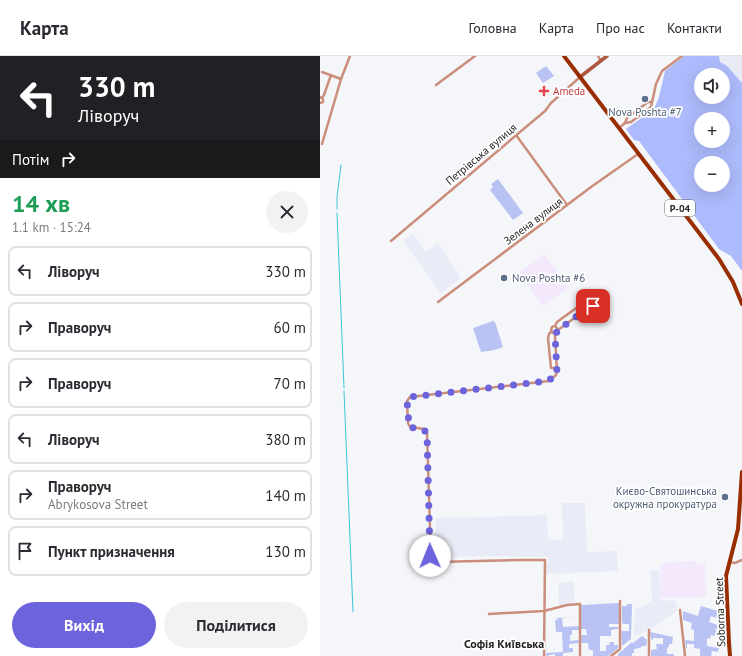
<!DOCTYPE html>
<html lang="uk">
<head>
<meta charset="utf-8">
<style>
	:root { --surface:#fff; --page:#f2f2f3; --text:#2b2b33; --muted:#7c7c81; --line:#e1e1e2; --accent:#6c63dd }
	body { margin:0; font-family:"PT Sans",sans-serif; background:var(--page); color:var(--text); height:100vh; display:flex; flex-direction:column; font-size:15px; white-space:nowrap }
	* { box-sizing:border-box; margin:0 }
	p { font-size:13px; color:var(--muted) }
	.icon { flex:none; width:22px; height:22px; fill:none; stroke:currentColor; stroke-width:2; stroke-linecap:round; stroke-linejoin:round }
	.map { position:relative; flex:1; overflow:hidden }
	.panel { display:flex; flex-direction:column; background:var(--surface); width:320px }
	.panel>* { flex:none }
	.hud { background:#202124; color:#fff; overflow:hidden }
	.buttons { position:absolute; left:374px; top:12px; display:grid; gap:8px }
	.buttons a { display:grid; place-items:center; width:36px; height:36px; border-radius:50%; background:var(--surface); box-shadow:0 4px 16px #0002; font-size:20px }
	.pin { position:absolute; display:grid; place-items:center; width:34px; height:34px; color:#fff; margin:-17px; border-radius:8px; box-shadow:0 2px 6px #0006 }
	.me { position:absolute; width:44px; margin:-22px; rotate:359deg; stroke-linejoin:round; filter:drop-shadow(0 0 3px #0008) }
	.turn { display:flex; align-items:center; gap:14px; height:84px; padding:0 12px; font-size:18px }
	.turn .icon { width:52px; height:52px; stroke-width:2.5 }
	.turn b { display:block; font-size:28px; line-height:34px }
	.then { display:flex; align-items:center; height:38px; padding:0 12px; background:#0003; gap:8px; font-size:15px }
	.round { display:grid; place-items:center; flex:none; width:42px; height:42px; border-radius:21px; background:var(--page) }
	.head { display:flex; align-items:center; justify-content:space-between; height:68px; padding:0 12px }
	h1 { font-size:24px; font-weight:700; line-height:30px; color:#1e9e55 }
	.button { display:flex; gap:8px; margin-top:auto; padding:8px 12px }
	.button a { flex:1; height:46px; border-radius:24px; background:var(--accent); color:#fff; font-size:16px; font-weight:700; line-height:46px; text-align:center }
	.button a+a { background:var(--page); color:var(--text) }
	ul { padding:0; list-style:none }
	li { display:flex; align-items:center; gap:12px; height:50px; margin:0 8px 6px; padding:0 4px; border:2px solid var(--line); border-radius:8px }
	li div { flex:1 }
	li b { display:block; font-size:15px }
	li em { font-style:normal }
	header { display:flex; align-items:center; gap:24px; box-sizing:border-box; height:56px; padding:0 20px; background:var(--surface); border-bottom:1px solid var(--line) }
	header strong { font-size:19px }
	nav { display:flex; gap:22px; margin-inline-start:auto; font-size:14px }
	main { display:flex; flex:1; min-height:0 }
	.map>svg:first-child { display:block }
	.commercial { fill:#f3e8fc }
	.built { fill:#e9ecf7 }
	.green { fill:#b9c3f3 }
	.forest { fill:#adbafb; fill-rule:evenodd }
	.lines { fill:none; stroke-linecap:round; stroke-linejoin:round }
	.stream { stroke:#3ac5d8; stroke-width:1 }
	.minor { stroke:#cb8e7b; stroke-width:2.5 }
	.secondary { stroke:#af583d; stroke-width:3.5 }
	.primary { stroke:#992d00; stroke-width:4 }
	.route { stroke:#6c63dd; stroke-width:7; stroke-dasharray:0 12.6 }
	.health-dot { fill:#e0444e; stroke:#fff; stroke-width:1.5 }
	.service-dot { fill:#5c6f8a; stroke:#fff; stroke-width:1.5 }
	.labels { text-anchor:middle; stroke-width:3.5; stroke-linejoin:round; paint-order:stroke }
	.shield { fill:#fff; stroke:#656666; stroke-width:1 }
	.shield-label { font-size:10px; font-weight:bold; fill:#232425 }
	.health-label { font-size:11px; fill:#be3a42; stroke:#fff; text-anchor:start }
	.service-label { font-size:11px; fill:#4e5e75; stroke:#fff }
	.street-label { font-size:11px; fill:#232425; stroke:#fff }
	.neighbourhood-label { font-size:12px; font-weight:bold; fill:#232425; stroke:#fff }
</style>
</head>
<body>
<header>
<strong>Карта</strong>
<nav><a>Головна</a><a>Карта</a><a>Про нас</a><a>Контакти</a></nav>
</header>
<main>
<section class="panel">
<div class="hud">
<div class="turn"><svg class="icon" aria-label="left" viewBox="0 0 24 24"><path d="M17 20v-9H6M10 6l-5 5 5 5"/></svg><div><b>330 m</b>Ліворуч</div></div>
<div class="then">Потім<svg class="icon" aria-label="right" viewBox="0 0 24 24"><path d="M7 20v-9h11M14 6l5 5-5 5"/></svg></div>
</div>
<div class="head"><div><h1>14 хв</h1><p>1.1 km · 15:24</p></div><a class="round"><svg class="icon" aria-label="close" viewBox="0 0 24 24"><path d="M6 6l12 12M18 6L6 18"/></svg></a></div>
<ul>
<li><svg class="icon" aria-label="left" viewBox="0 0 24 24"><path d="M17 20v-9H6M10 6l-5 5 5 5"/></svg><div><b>Ліворуч</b></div><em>330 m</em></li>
<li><svg class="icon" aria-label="right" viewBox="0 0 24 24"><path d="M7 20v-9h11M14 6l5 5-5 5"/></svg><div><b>Праворуч</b></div><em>60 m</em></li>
<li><svg class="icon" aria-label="right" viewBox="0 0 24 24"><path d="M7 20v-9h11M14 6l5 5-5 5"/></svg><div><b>Праворуч</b></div><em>70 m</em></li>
<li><svg class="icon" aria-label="left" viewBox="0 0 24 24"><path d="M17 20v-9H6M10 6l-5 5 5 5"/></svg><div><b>Ліворуч</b></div><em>380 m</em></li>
<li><svg class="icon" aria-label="right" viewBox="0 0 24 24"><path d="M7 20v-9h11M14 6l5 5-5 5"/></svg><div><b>Праворуч</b><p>Abrykosova Street</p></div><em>140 m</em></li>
<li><svg class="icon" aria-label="arrive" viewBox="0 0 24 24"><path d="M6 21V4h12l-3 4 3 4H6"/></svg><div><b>Пункт призначення</b></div><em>130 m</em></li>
</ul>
<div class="button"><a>Вихід</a><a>Поділитися</a></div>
</section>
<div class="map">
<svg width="422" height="600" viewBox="0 0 422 600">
	<rect width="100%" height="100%" fill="#f5f6fa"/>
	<!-- commercial -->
	<g class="commercial">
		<polygon points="224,198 249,231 223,250 199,217"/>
		<polygon points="376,505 376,508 385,507 386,541 341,542 340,509 348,506"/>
	</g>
	<!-- built -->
	<g class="built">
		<polygon points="399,0 422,0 422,27 407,10 399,6"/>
		<polygon points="93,178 105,196 118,187 141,222 121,237 83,185"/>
		<polygon points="242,447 265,447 267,496 297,495 298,515 226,518 226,507 229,507 228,501 172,500 131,501 130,486 116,486 116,462 197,460 227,459 228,483 243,484"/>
		<polygon points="339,514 341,544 356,545 357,555 329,574 318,579 314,579 315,551 319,552 332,545 330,515"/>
		<polygon points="253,525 255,547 239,550 238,527"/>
	</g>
	<!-- green -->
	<g class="green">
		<polygon points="226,10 234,20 223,27 216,17"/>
		<polygon points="178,123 203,157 193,164 170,134 173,131 171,128"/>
		<path d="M173 265 175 266 183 291C177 294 168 295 161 296L153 272Z"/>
		<polygon points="299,547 299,568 289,568 289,571 299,571 298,573 291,574 291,580 280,580 280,595 286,595 286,589 289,589 290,586 294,586 294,589 298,589 298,592 288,600 273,600 273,594 269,594 268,587 261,587 261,579 267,579 266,573 261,573 261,549"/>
		<polygon points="307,548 312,548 311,583 302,590 301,575 309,575 309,568 303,568 302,565 302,550 307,550"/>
		<polygon points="381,550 398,555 396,562 391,560 389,566 398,569 397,573 395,573 395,574 396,574 395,580 391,579 390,583 387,582 387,590 399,592 398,596 392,595 391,599 393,600 380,600 380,593 374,592 374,588 367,588 367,592 366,592 365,584 374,585 374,574 371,573 372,567 363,564 363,555 378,560"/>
		<polygon points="259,561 242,562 243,571 259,570 259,574 252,574 252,579 250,579 250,585 259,584 259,587 249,588 249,592 253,592 253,596 243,597 243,600 250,600 235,600 235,598 226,600 226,597 243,596 242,576 236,576 235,564 238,564 238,563 234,562"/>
		<polygon points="330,576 353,581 352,588 349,588 349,591 347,592 347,598 354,598 354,600 331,600 331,594 337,593 336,588 343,588 343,582 333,582 333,584 331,583"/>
		<polygon points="322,580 327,584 326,590 322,590 320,592 314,593 314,597 312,597 312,600 298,600 298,598 304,593 305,592 312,586 313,587"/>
	</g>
	<!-- forest -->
	<path class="forest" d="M364 0H399L400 6 407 10 422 27V215L411 200 399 193 319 85 314 84 306 73 334 53 339 41 345 15ZM381 19H403V41H381ZM381 63H403V85H381ZM381 107H403V129H381Z"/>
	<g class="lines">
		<!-- stream -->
		<g class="stream">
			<polyline points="17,153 17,141 21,109"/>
			<polyline points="17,157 24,332"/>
			<polyline points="24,335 33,556"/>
		</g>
		<!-- minor -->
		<g class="minor">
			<polyline points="278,0 281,5"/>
			<polyline points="2,16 21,23"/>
			<polyline points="116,29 155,0"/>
			<polyline points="0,41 2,42 4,39 11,19"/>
			<polyline points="0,47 3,46 3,44 2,42"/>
			<polyline points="305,67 311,66 331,51 336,28 342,15 362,0"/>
			<polyline points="299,72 305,67 307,62 328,46 332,46"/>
			<polyline points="196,79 247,149"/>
			<polyline points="2,88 21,23 30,0"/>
			<polyline points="71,185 225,55 231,47 260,21"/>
			<polyline points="118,246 271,131 318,98"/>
			<polyline points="235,270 237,266 263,247 268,252"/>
			<polyline points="238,274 268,252 273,250"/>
			<polyline points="231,276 229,278 228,282 231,312 237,312"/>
			<polyline points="409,506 415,507 422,504"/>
			<polyline points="360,554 365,600"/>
			<polyline points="169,558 224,555 247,549 260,548 260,600"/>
			<polyline points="329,574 329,600"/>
			<polyline points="224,600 225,504 198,504 116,506 111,504 107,377 104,373 90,371 88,367 87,345 90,341 229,325 236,319 237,316 235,280 235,278 237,276 238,274 236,271 234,270 232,271 231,274 233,277 235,278"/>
			<polyline points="291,600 300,593 300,545"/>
		</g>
		<!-- secondary -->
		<polyline class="secondary" points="260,21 287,0"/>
		<!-- primary -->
		<g class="primary">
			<polyline points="244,0 399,203 413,226 422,248"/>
			<polyline points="410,600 409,587 406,520 418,473 422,416"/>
		</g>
	</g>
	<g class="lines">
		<!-- route -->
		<polyline class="route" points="110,500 107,377 104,374 90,371 89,369 87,345 90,341 228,325 236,319 237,316 235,278 237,276 238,274 268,252 273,250"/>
	</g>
	<!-- markers -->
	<path class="health-dot" d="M222 29h4v4h4v4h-4v4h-4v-4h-4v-4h4z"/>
	<g class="service-dot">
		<circle cx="325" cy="43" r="4"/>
		<circle cx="184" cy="222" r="4"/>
		<circle cx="405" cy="441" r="4"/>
	</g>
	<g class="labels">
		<!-- shield labels -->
		<rect class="shield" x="345" y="144" width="30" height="16" rx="3"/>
		<g class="shield-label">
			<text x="360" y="156">Р-04</text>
		</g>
		<!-- health labels -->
		<g class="health-label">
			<text x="233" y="39">Ameda</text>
		</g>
		<!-- service labels -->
		<g class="service-label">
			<text x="325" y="60">Nova Poshta #7</text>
			<text x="192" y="226" text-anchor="start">Nova Poshta #6</text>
			<text x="397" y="439" text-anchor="end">Києво-Святошинська<tspan x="397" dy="13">окружна прокуратура</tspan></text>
		</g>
		<!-- street labels -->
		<g class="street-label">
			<text transform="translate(161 98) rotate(-40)" y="4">Петрівська вулиця</text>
			<text transform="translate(213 165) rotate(-37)" y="4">Зелена вулиця</text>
			<text transform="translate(400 556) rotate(-92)" y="4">Soborna Street</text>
		</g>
		<!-- neighbourhood labels -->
		<g class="neighbourhood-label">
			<text x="184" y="592">Софія Київська</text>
		</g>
	</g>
</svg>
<div class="buttons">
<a><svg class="icon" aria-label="sound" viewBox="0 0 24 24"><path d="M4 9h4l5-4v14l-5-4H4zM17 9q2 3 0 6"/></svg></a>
<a>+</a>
<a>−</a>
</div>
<div class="pin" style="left:273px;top:250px;background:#d93025"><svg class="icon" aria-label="arrive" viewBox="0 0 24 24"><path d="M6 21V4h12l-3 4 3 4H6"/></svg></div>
<svg class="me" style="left:110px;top:500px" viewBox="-20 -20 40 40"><circle r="19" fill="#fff"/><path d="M0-13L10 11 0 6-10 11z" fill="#6c63dd"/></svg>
</div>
</main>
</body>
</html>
